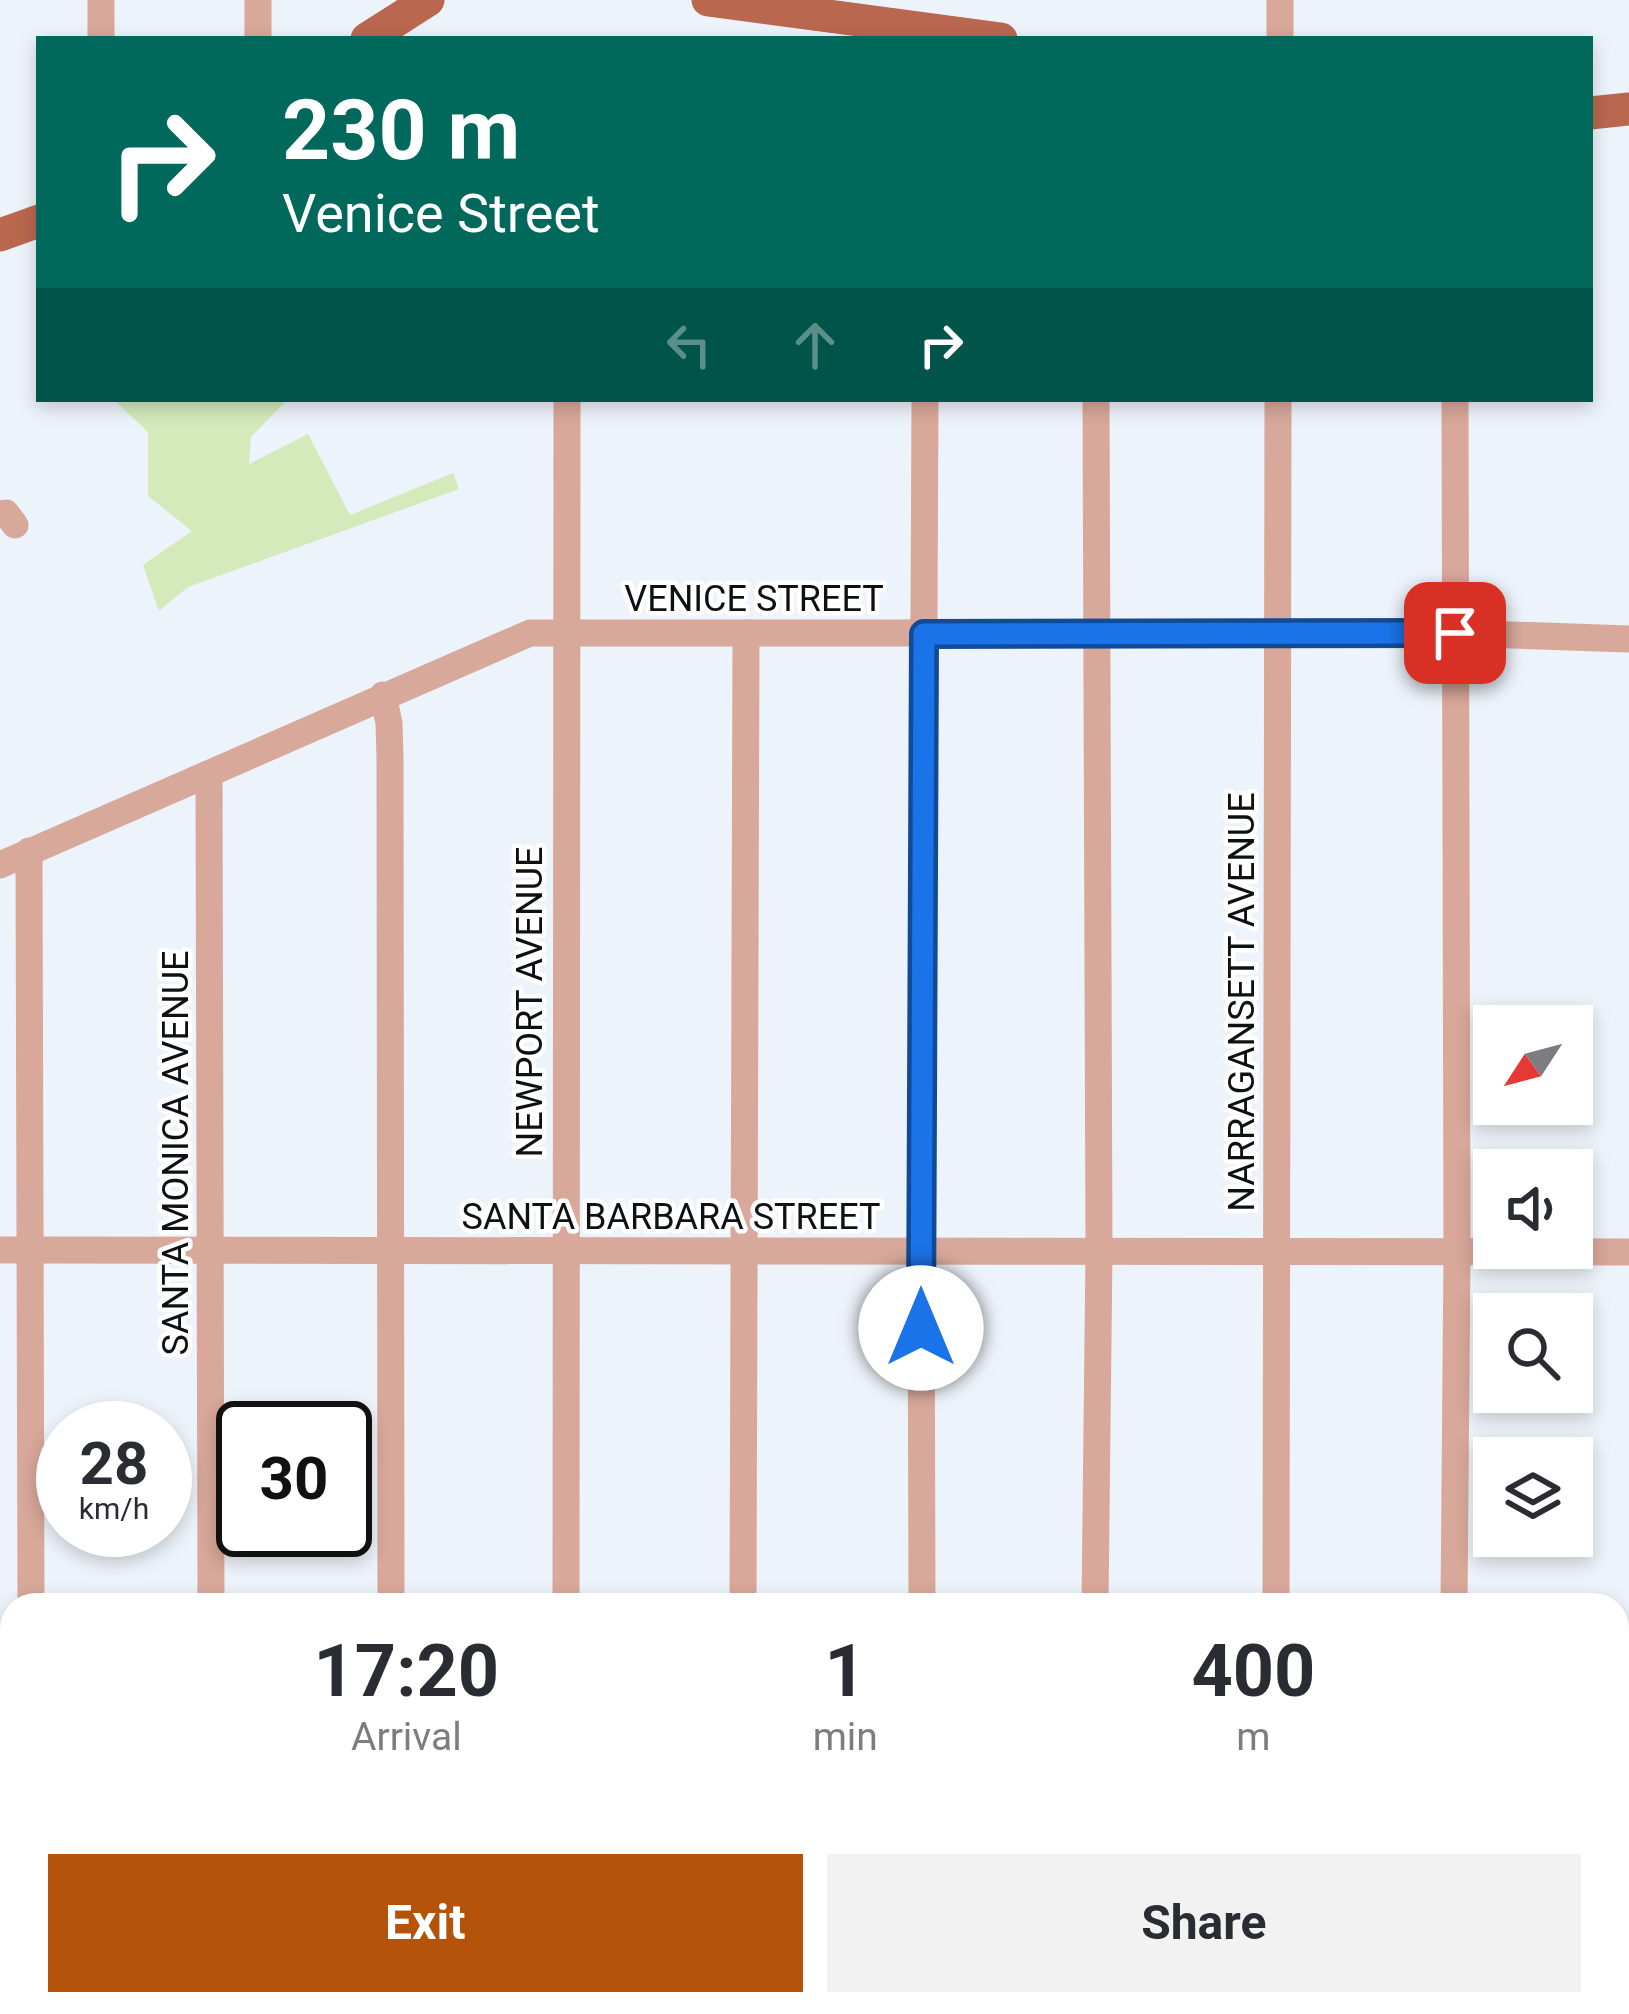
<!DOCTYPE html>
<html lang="en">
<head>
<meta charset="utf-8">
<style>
	:root { --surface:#fff; --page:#f2f2f3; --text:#2b2b33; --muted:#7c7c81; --accent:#b45309 }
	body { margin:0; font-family:Roboto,sans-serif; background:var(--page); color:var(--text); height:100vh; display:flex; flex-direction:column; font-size:45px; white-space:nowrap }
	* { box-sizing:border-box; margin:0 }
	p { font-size:39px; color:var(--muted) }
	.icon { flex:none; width:66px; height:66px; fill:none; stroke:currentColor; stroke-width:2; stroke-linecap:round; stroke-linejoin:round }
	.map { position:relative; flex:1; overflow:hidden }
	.drawer { position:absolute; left:0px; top:1593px; width:1629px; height:423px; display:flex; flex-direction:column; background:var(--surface); border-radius:36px 36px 0 0; box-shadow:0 6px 18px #0003 }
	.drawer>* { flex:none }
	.hud { position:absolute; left:36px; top:36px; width:1557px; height:366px; border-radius:0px; box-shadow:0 6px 18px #0003; background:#00695c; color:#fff; overflow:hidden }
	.needle { width:78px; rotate:234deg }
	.controls { position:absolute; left:1473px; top:1005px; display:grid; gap:24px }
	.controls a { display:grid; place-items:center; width:120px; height:120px; border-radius:0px; background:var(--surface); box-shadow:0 6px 18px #0003; font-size:60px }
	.speed { position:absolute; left:36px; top:1401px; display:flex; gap:24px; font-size:60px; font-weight:700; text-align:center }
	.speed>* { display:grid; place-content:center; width:156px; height:156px; border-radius:50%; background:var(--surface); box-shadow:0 6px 18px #0003; line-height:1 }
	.speed small { font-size:30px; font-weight:400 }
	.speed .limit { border:6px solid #111; border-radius:18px; background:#fff; color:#111 }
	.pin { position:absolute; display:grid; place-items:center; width:102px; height:102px; color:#fff; margin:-51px; border-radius:24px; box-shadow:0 6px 18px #0006 }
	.me { position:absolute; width:132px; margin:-66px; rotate:0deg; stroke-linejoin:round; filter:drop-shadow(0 0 9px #0008) }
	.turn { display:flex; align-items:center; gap:42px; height:252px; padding:0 48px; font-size:54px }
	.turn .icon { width:156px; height:156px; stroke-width:2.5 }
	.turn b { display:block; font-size:84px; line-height:102px }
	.lanes { display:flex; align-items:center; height:114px; padding:0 48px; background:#0003; justify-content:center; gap:60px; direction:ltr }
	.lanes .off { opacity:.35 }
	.eta { display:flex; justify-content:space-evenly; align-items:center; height:204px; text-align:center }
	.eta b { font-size:72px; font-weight:700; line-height:84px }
	.button { display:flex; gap:24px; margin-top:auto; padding:24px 48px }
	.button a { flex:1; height:138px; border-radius:0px; background:var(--accent); color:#fff; font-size:48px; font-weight:700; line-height:138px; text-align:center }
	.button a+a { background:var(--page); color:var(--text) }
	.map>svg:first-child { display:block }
	.green { fill:#d4eabb }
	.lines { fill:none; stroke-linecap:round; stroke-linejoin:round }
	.minor { stroke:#d8a89a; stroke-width:27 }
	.major { stroke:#ba674f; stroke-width:33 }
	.route-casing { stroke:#114b97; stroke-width:30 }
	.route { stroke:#1a73e8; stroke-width:21 }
	.labels { text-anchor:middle; stroke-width:9; stroke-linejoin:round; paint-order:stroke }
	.street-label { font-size:36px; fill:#0e1012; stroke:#fff }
</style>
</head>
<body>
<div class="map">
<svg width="1629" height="2014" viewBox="0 0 1629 2014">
	<rect width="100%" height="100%" fill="#edf3fa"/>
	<!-- green -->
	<polygon class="green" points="113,399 288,399 251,437 249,464 308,434 350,515 453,473 459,489 188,587 159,611 143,565 192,531 148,496 148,432"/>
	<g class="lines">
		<!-- minor -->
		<g class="minor">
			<polyline points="1280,0 1280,39"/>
			<polyline points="101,39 101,0"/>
			<polyline points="258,39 258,0"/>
			<polyline points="0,514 6,513 15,525"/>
			<polyline points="383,695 389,723 390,758 391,1605"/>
			<polyline points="209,774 211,1605"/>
			<polyline points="29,851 31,1605"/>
			<polyline points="0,865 530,633 1455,633 1629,639"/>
			<polyline points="0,1250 1629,1252"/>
			<polyline points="566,1605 567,399"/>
			<polyline points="743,1605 746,633"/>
			<polyline points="922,1605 921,1252 925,399"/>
			<polyline points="1095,1605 1099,1251 1096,399"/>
			<polyline points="1276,1605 1278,399"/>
			<polyline points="1454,1605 1457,1252 1455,399"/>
			<polyline points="0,1867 12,1867"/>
			<polyline points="1617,1869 1629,1869"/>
			<polyline points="32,2004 32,2014"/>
			<polyline points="744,2004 744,2014"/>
			<polyline points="1096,2004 1096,2014"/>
			<polyline points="1275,2004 1275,2014"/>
			<polyline points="1450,2004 1450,2014"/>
			<polyline points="211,2014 211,2004"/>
			<polyline points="389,2014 389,2004"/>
			<polyline points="566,2014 566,2004"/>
			<polyline points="922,2014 922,2004"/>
		</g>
		<!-- major -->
		<g class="major">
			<polyline points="708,0 1001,39"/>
			<polyline points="367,39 428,0"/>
			<polyline points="1590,113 1629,109"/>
			<polyline points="0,235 39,221"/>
		</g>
	</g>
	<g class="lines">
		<!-- route casing -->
		<g class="route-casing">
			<polyline id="route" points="921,1328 924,634 1455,633"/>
		</g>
		<!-- route -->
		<use href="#route" class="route"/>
	</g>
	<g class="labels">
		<!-- street labels -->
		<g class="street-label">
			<text x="754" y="611">VENICE STREET</text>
			<text transform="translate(529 1002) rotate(-90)" y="13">NEWPORT AVENUE</text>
			<text transform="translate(1241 1002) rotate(-90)" y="13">NARRAGANSETT AVENUE</text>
			<text transform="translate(175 1153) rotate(-90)" y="13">SANTA MONICA AVENUE</text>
			<text x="671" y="1229">SANTA BARBARA STREET</text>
		</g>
	</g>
</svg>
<div class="controls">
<a><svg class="needle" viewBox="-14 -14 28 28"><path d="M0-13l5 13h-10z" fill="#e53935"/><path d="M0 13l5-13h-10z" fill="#7c7c81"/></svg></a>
<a><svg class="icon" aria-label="sound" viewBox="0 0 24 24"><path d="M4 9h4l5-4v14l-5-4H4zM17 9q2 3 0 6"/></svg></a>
<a><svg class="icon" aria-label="search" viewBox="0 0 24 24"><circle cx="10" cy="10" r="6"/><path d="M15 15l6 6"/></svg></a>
<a><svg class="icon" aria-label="layers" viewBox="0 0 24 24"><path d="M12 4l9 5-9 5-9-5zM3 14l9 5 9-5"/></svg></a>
</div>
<div class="speed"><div>28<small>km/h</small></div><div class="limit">30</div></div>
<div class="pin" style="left:1455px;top:633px;background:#d93025"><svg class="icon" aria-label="arrive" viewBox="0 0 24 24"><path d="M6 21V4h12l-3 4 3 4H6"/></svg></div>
<svg class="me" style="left:921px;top:1328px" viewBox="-20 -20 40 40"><circle r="19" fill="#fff"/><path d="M0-13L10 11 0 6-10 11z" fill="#1a73e8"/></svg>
<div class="hud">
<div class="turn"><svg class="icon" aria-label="right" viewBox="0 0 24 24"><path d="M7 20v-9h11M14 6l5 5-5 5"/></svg><div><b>230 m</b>Venice Street</div></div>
<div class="lanes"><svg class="icon off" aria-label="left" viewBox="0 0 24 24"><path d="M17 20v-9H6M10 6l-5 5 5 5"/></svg><svg class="icon off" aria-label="ahead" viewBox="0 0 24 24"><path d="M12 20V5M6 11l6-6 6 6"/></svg><svg class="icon" aria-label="right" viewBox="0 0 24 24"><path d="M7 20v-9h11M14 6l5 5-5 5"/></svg></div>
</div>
<section class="drawer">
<div class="eta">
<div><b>17:20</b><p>Arrival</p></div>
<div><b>1</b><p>min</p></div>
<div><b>400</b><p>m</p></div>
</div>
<div class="button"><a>Exit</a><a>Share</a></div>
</section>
</div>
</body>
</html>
